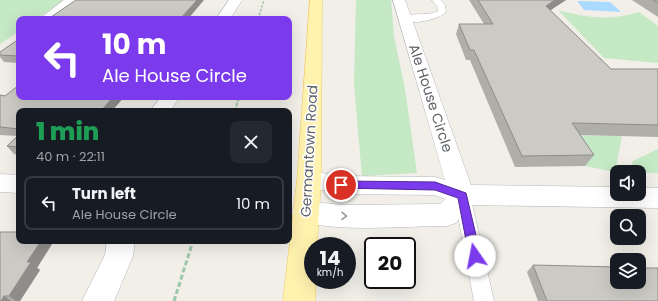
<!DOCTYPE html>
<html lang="en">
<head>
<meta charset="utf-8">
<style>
	:root { --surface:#171b24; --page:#242831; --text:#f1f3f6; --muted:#9ea1a6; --line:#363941 }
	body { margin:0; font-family:Poppins,sans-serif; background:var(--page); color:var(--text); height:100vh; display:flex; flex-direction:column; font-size:15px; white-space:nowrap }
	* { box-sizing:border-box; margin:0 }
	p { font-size:13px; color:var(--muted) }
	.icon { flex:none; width:22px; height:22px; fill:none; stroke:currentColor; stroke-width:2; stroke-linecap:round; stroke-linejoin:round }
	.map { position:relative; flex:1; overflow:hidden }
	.drawer { position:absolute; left:16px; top:108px; width:276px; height:136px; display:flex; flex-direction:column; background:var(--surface); border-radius:8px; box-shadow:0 4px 16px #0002 }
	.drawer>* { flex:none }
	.top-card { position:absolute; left:16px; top:16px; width:276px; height:84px; border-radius:8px; box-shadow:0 4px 16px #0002; background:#7c3aed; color:#fff; overflow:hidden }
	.tools { position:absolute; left:610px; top:165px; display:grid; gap:8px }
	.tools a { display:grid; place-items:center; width:36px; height:36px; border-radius:8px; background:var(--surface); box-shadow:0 4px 16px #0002; font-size:20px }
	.speed { position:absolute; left:304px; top:237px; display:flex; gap:8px; font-size:20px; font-weight:700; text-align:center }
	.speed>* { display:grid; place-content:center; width:52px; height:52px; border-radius:50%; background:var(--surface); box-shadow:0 4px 16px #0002; line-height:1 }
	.speed small { font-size:10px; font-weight:400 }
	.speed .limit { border:2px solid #111; border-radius:6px; background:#fff; color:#111 }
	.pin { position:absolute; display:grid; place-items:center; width:34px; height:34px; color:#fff; margin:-17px; border:2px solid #fff; border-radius:50%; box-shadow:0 1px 4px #0007 }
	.me { position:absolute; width:44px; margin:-22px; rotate:348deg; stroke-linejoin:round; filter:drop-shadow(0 0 3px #0008) }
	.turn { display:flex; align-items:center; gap:14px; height:84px; padding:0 20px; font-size:18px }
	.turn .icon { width:52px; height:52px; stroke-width:2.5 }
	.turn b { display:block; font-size:28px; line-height:34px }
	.round { display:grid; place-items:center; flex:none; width:42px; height:42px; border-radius:8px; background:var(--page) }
	.headline { display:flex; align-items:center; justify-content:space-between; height:68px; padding:0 20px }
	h1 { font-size:24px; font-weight:800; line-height:30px; color:#1e9e55 }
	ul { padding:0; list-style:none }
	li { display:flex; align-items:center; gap:12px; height:54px; margin:0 8px 6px; padding:0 12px; border:2px solid var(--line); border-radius:8px }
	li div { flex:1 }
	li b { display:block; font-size:15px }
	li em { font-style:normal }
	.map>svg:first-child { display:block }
	.green { fill:#c5e8c5 }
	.water { fill:#aadaff }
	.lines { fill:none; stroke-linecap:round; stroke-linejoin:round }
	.service-casing { stroke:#b5b8bc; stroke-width:1 }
	.minor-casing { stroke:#b5b8bc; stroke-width:1 }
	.primary-casing { stroke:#f2c960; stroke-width:1 }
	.path-far2 { stroke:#9cc7a9; stroke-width:1.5; stroke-dasharray:2.5 1.5; stroke-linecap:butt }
	.path-far1 { stroke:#9cc7a9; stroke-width:2; stroke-dasharray:3.5 1.5; stroke-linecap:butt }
	.path { stroke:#9cc7a9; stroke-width:3; stroke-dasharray:5 2.5; stroke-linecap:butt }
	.service { fill:#fff; fill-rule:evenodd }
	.minor { fill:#fff; fill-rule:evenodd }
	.primary { fill:#fff2af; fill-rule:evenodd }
	.wall { fill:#afaea9 }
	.shaded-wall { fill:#8f8d8a }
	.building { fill:#cccac5; stroke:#8f8d8a }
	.oneway { stroke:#979a9d }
	.route { fill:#7c3aed; stroke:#51269a }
	.labels { text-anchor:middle; stroke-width:3; stroke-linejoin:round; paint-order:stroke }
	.street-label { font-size:14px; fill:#5f6368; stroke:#fff }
</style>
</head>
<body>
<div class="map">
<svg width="658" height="301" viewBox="0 0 658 301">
	<rect width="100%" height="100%" fill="#f1efe8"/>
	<!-- green -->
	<g class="green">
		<polygon points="0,0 64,0 36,19 19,19 19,31 0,44"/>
		<polygon points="356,0 391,0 394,36 405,89 417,173 362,176 354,84"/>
		<path d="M558 10C588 18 609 21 639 12L658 26V63L604 58Z"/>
		<polygon points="565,135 622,136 615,172 585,166"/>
		<polygon points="658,149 658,173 629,172 633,161"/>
	</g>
	<!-- water -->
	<polygon class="water" points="577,1 610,2 621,12 584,10"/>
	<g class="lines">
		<!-- service casing -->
		<g class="service-casing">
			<g id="service">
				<path d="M432 0H441L445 5 446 12C439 20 408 26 401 19 409 11 427 17 438 11L437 6Z"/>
				<polygon points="462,189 468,191 470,195 494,301 474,301 454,195 456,191"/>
			</g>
		</g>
		<!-- minor casing -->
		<g class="minor-casing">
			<g id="minor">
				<polygon points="64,0 79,0 55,19 39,19"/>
				<polygon points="229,0 242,0 230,19 216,19"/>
				<path d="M393 0H405L471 185 617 187V194H639V188H658V208L469 205 456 223 447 226C404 226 335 233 296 220L292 212 296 204 305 201 341 205 440 204 445 199 434 195 341 194 301 186 297 180 301 174 309 171 341 176 435 177 445 180Z"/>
				<polygon points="161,97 180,97 170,111 150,111"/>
				<polygon points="0,174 19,175 19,193 0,192"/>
				<polygon points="107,241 135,241 133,256 114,301 82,301 105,255"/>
			</g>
		</g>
		<!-- primary casing -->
		<g class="primary-casing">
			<polygon id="primary" points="310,0 322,0 321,180 317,246 313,246 313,280 316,280 315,301 283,301 297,180"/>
		</g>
		<!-- path-far2 -->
		<polyline class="path-far2" points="258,19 264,0"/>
		<!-- path-far1 -->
		<polyline class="path-far1" points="235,111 239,97"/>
		<!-- path -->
		<polyline class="path" points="174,301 193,241"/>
		<!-- service -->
		<use href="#service" class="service"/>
		<!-- minor -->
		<use href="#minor" class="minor"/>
		<!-- primary -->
		<use href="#primary" class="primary"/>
	</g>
	<!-- wall -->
	<g class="wall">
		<polygon points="469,0 566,0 550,10 611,69 658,69 658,137 580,135 594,155 585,166 515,167 470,60 466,60 456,34 459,24 484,24"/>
		<polygon points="632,0 658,0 658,17"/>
		<polygon points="19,39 19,63 4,62 0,57 0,52"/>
		<polygon points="0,95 19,97 124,97 112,111 19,111 19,155 14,154 7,146 17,136 0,135"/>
		<polygon points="0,232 40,270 20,301 0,301"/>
		<polygon points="533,265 658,301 538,301 527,272"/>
	</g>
	<!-- shaded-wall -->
	<g class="shaded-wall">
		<polygon points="197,0 204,0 188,19 180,19"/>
		<polygon points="555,0 566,0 542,16 546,6"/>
		<polygon points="113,97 124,97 112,111 101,111"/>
		<polygon points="41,241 54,241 37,268 40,270 20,301 16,301 9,296 27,262"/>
		<polygon points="4,296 11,301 1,301"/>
	</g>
	<!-- building -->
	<g class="building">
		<polygon points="76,0 197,0 180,19 48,19"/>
		<polygon points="478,0 555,0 546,6 611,69 658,69 658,125 572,123 594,155 522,156 474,50 470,50 459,24 493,24"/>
		<polygon points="653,0 658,0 658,3"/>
		<polygon points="19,39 19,56 0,55 0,52"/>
		<polygon points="19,85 19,97 113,97 101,111 19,111 19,129 0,127 0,95 5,96"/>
		<polygon points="19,135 19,147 7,146"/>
		<polygon points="0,232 19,232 19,241 41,241 27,262 31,262 9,296 4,296 1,301 0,301"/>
		<polygon points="533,265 617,267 617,282 639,282 639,268 658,268 658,301 547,301"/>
	</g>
	<!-- one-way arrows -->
	<defs><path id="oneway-chevron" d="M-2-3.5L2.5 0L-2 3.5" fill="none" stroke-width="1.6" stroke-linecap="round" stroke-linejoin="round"/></defs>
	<use class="oneway" href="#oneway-chevron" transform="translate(344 216) rotate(1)"/>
	<!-- route -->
	<polygon class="route" points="341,181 435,182 466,193 481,256 479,260 475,261 471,260 469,256 458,198 435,190 341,188 336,185"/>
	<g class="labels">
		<!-- street labels -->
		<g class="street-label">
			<text transform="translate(431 98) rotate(72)" y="5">Ale House Circle</text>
			<text transform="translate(309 151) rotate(-87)" y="5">Germantown Road</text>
		</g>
	</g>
</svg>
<div class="tools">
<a><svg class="icon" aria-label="sound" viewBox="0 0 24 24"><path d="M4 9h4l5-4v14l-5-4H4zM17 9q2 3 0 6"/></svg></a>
<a><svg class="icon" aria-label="search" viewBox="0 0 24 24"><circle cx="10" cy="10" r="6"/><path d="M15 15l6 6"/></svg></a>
<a><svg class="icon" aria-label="layers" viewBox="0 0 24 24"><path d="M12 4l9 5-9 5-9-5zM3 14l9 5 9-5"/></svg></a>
</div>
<div class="speed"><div>14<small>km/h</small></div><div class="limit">20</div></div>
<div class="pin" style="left:341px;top:185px;background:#d93025"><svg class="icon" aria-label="arrive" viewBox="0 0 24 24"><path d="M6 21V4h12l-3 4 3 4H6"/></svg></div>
<svg class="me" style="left:475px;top:256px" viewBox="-20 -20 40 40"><circle r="19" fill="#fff"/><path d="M0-13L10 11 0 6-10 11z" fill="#7c3aed"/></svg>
<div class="top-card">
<div class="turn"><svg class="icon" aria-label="left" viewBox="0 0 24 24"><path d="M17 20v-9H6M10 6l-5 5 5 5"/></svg><div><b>10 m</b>Ale House Circle</div></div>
</div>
<section class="drawer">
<div class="headline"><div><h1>1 min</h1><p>40 m · 22:11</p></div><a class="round"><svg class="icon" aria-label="close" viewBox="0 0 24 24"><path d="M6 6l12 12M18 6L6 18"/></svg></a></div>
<ul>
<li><svg class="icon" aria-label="left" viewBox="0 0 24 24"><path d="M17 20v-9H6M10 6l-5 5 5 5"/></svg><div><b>Turn left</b><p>Ale House Circle</p></div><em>10 m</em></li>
</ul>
</section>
</div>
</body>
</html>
